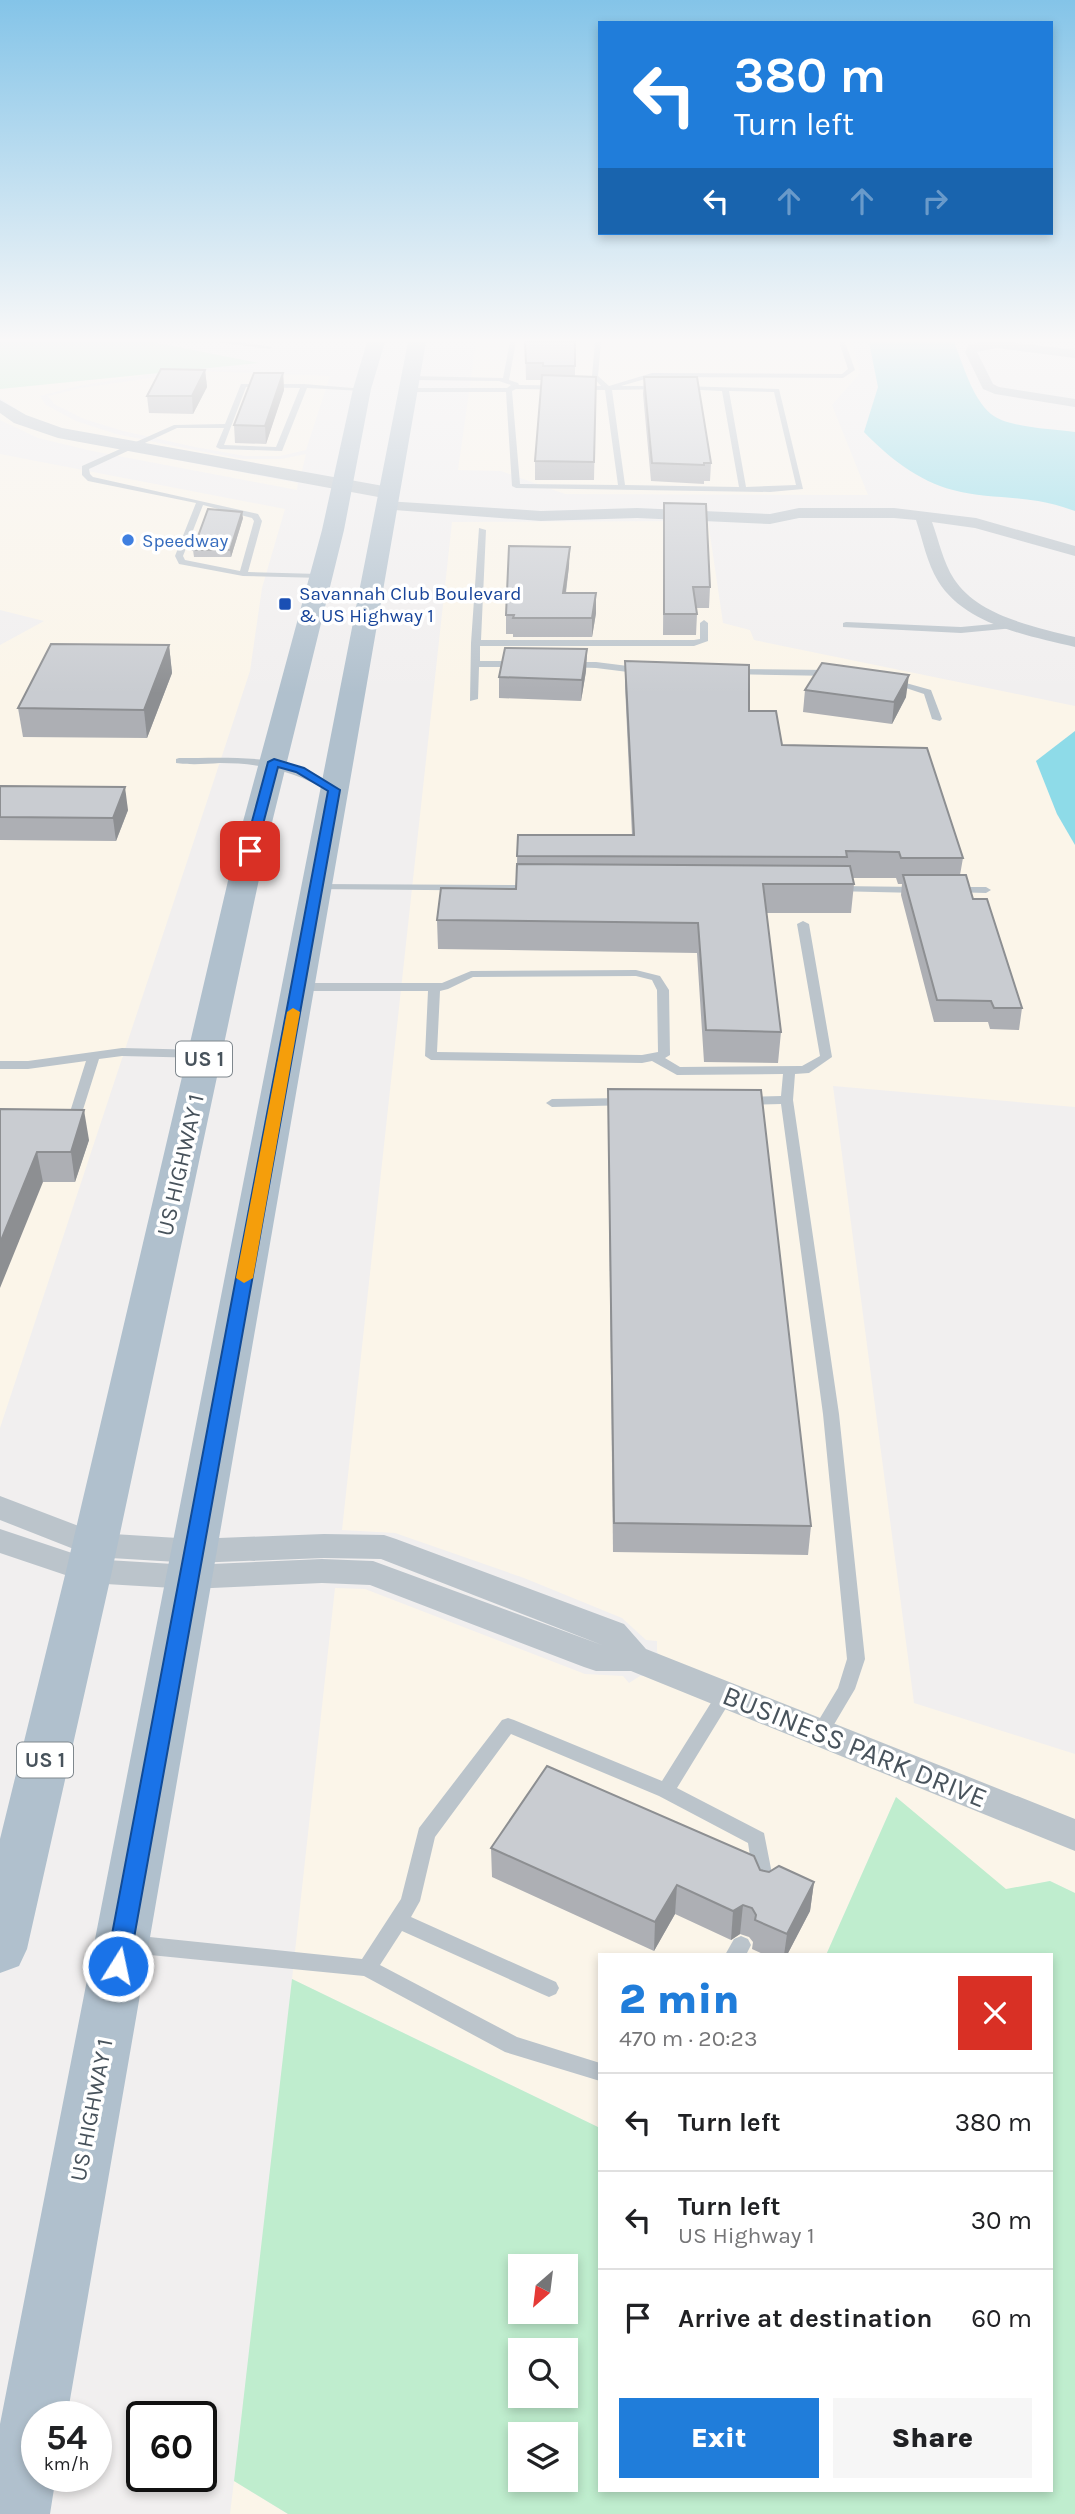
<!DOCTYPE html>
<html lang="en">
<head>
<meta charset="utf-8">
<style>
	:root { --surface:#fff; --page:#f6f6f6; --text:#202124; --muted:#757577; --line:#e0e0e0; --accent:#207dda }
	body { margin:0; font-family:Karla,sans-serif; background:var(--page); color:var(--text); height:100vh; display:flex; flex-direction:column; font-size:26px; white-space:nowrap }
	* { box-sizing:border-box; margin:0 }
	p { font-size:23px; color:var(--muted) }
	.icon { flex:none; width:38px; height:38px; fill:none; stroke:currentColor; stroke-width:2; stroke-linecap:round; stroke-linejoin:round }
	.map { position:relative; flex:1; overflow:hidden }
	.sheet { position:absolute; left:598px; top:1953px; width:455px; height:539px; display:flex; flex-direction:column; background:var(--surface); border-radius:0px; box-shadow:0 4px 10px #0003 }
	.sheet>* { flex:none }
	.banner { position:absolute; left:598px; top:21px; width:455px; height:214px; border-radius:0px; box-shadow:0 4px 10px #0003; background:#207dda; color:#fff; overflow:hidden }
	.needle { width:46px; rotate:208deg }
	.fabs { position:absolute; left:508px; top:2254px; display:grid; gap:14px }
	.fabs a { display:grid; place-items:center; width:70px; height:70px; border-radius:0px; background:var(--surface); box-shadow:0 4px 10px #0003; font-size:35px }
	.speed { position:absolute; left:21px; top:2401px; display:flex; gap:14px; font-size:35px; font-weight:700; text-align:center }
	.speed>* { display:grid; place-content:center; width:91px; height:91px; border-radius:50%; background:var(--surface); box-shadow:0 4px 10px #0003; line-height:1 }
	.speed small { font-size:18px; font-weight:400 }
	.speed .limit { border:4px solid #111; border-radius:10px; background:#fff; color:#111 }
	.pin { position:absolute; display:grid; place-items:center; width:60px; height:60px; color:#fff; margin:-30px; border-radius:14px; box-shadow:0 4px 10px #0006 }
	.me { position:absolute; width:77px; margin:-38px; rotate:10deg; stroke-linejoin:round; filter:drop-shadow(0 0 5px #0008) }
	.turn { display:flex; align-items:center; gap:24px; height:147px; padding:0 21px; font-size:32px }
	.turn .icon { width:91px; height:91px; stroke-width:2.5 }
	.turn b { display:block; font-size:49px; line-height:60px }
	.lanes { display:flex; align-items:center; height:66px; padding:0 21px; background:#0003; justify-content:center; gap:35px; direction:ltr }
	.lanes .off { opacity:.35 }
	.round { display:grid; place-items:center; flex:none; width:74px; height:74px; border-radius:0px; background:var(--page) }
	.headline { display:flex; align-items:center; justify-content:space-between; height:119px; padding:0 21px }
	h1 { font-size:42px; font-weight:800; line-height:52px; color:var(--accent) }
	.primary-button { display:flex; gap:14px; margin-top:auto; padding:14px 21px }
	.primary-button a { flex:1; height:80px; border-radius:0px; background:var(--accent); color:#fff; font-size:28px; font-weight:800; line-height:80px; text-align:center }
	.primary-button a+a { background:var(--page); color:var(--text) }
	ul { padding:0; list-style:none }
	li { display:flex; align-items:center; gap:21px; height:98px; padding:0 21px; border-top:2px solid var(--line) }
	li div { flex:1 }
	li b { display:block; font-size:26px }
	li em { font-style:normal }
	.map>svg:first-child { display:block }
	.commercial { fill:#fbf5e9 }
	.green { fill:#bfedce; fill-rule:evenodd }
	.water { fill:#8edbe8 }
	.lines { fill:none; stroke-linecap:round; stroke-linejoin:round }
	.service { fill:#bbc4cb; fill-rule:evenodd }
	.minor { fill:#bbc4cb; fill-rule:evenodd }
	.tertiary { fill:#bbc4cb; fill-rule:evenodd }
	.primary { fill:#b0c0cd; fill-rule:evenodd }
	.wall { fill:#adafb4 }
	.shaded-wall { fill:#8d8f92 }
	.building { fill:#c9ccd1; stroke:#8d8f92; stroke-width:2 }
	.route { fill:#1a73e8; stroke:#114b97; stroke-width:2 }
	.slow { fill:#f59e0b }
	.shop-dot { fill:#3f7fe0; stroke:#fff; stroke-width:2.5 }
	.transit-dot { fill:#1a4fb4; stroke:#fff; stroke-width:2.5 }
	.labels { text-anchor:middle; stroke-width:7; stroke-linejoin:round; paint-order:stroke }
	.far-shop-label { font-size:19px; fill:#366cbe; stroke:#fff; text-anchor:start }
	.far-transit-label { font-size:19px; fill:#164399; stroke:#fff; text-anchor:start }
	.shield { fill:#fff; stroke:#7f878d; stroke-width:2 }
	.shield-label { font-size:21px; font-weight:bold; fill:#48535c }
	.street-label { font-size:23px; fill:#48535c; stroke:#fff }
	.near-street-label { font-size:28px; fill:#48535c; stroke:#fff }
</style>
</head>
<body>
<div class="map">
<svg width="1075" height="2514" viewBox="0 0 1075 2514">
	<rect width="100%" height="100%" fill="#f1efef"/>
	<!-- commercial -->
	<g class="commercial">
		<polygon points="476,342 852,342 860,373 832,405 868,495 565,494 501,471 458,470"/>
		<polygon points="199,371 330,376 306,450 280,456 245,456 195,447 123,431 84,419 54,404 48,396 81,388"/>
		<polygon points="157,373 78,386 40,396 46,405 76,421 116,434 189,449 243,459 281,459 306,454 301,475 65,430 28,417 0,398 0,389"/>
		<polygon points="0,413 128,451 298,483 297,490 92,451 38,438 0,420"/>
		<polygon points="0,454 285,509 262,588 250,671 0,1428 0,645 44,621 0,610"/>
		<polygon points="708,521 723,623 750,630 754,640 1075,706 1075,731 1036,761 1057,814 1075,845 1075,1107 833,1086 914,1703 1075,1754 1075,1893 1050,1881 1006,1890 896,1797 826,1955 600,1955 600,2128 292,1979 335,1588 365,1589 585,1674 623,1676 629,1683 640,1676 655,1676 664,1661 657,1652 657,1641 646,1640 622,1618 524,1578 395,1533 342,1530 452,522"/>
		<polygon points="234,2481 288,2514 230,2514"/>
	</g>
	<!-- green -->
	<g class="green">
		<polygon points="0,342 153,342 259,363 0,389"/>
		<path d="M896 1797 1006 1889 1050 1881 1075 1893V2514H288L234 2481 292 1979 600 2128V2490H1052V1955H826ZM520 2266H565V2312H520ZM520 2350H565V2396H520ZM520 2434H565V2480H520Z"/>
	</g>
	<!-- water -->
	<g class="water">
		<path d="M869 342H954C963 364 972 398 991 414 1008 428 1053 429 1075 432V511C1063 507 1051 503 1038 501 1010 496 981 498 953 490 918 481 888 457 864 432L878 387Z"/>
		<polygon points="1075,731 1075,845 1057,814 1036,761"/>
	</g>
	<g class="lines">
		<!-- service -->
		<g class="service">
			<polygon points="217,342 238,342 273,347 270,349"/>
			<path d="M510 342H516L509 380 518 383 519 385 601 386 592 376 595 342H601L598 376 609 386 652 373 842 374 848 369 839 342H845L855 370 843 378 652 377 621 386H661L663 389 612 390 625 485 739 487 722 391 679 389 681 386 779 389 803 489 770 492 516 488 512 486 506 392H407L404 390 407 388H507L511 385 499 381 410 380 407 378 410 376 503 378ZM516 389 605 390 618 485 520 484 512 391ZM729 391 774 392 796 485 746 487Z"/>
			<path d="M241 384H304L365 389 362 391 307 388 282 451 220 449 216 447 224 428H177L89 469 90 474 93 477 258 514 262 521 248 572 319 574 323 576 322 578 243 576 179 564 175 556 196 503 88 481 82 475V466L174 425 225 424ZM246 387 300 388 276 447 224 445ZM203 505 252 518 254 521 240 571 185 560 183 556Z"/>
			<polygon points="479,528 486,530 481,640 694,640 700,639 700,623 704,620 708,623 708,641 694,646 480,646 480,661 518,661 523,664 518,667 479,667 478,699 470,701 471,643"/>
			<polygon points="846,622 961,627 1014,622 1018,625 1014,628 961,633 843,627 843,623"/>
			<polygon points="570,662 596,662 644,668 649,671 644,674 596,668 567,667 565,665"/>
			<polygon points="731,669 833,670 838,673 833,676 728,674 726,672"/>
			<polygon points="888,678 931,690 942,719 940,721 932,719 924,694 888,682"/>
			<path d="M179 758C231 758 297 752 339 790L330 792C295 771 261 763 220 763 205 764 190 765 176 763V759Z"/>
			<polygon points="316,884 533,885 538,888 533,891 312,889 311,887"/>
			<polygon points="837,886 918,887 923,890 918,893 833,891 833,887"/>
			<polygon points="953,887 986,887 991,890 986,893 949,892 948,890"/>
			<path d="M803 921 809 924 832 1057 809 1073 795 1074 793 1100 839 1414 865 1659 855 1689 826 1738 820 1740 814 1738 811 1733 838 1688 847 1659 823 1414 781 1104 742 1105 736 1101 742 1097 781 1096 783 1074 677 1075 652 1061 642 1063 431 1060 425 1056 428 991H298L292 987 298 983H442L471 971 636 970 660 976 669 990 670 1055 665 1058 680 1067 802 1066 820 1056 797 924ZM636 976 652 980 657 990 658 1052 642 1055 437 1052 440 991 448 989 473 977Z"/>
			<path d="M122 1048 204 1050 210 1054 204 1058 122 1056 99 1059 81 1116C76 1122 62 1122 57 1116L58 1113 70 1112 86 1061 28 1069H0V1061H28Z"/>
			<polygon points="628,1098 632,1099 634,1102 632,1105 552,1107 546,1103 552,1099"/>
			<polygon points="725,1688 731,1690 734,1695 677,1788 764,1833 775,1889 772,1895 765,1897 758,1895 755,1889 748,1843 659,1796 511,1734 435,1837 420,1901 411,1917 556,1982 559,1988 556,1994 549,1997 542,1994 402,1931 380,1965 517,2037 600,2063 600,2081 505,2052 364,1976 130,1953 123,1950 120,1944 123,1938 130,1935 362,1959 401,1899 419,1828 502,1720 508,1718 514,1720 662,1781 719,1690"/>
			<polygon points="741,1936 748,1939 751,1945 746,1955 725,1955 734,1939"/>
		</g>
		<!-- minor -->
		<g class="minor">
			<polygon points="984,342 1011,342 1075,350 1075,358 997,348 977,352 993,384 999,387 1075,399 1075,407 995,394 983,389 965,352 969,344"/>
			<path d="M386 501 541 511 637 508 770 514 799 508H894L976 518 1075 546V556L975 528 932 522C939 541 943 562 954 579 978 616 1035 627 1075 637V647C1029 636 965 625 938 581 927 563 923 541 916 520L894 518H799L770 524 637 518 541 521 381 509 378 506Z"/>
			<polygon points="0,1496 97,1533 194,1539 324,1534 384,1535 396,1539 624,1624 646,1649 1075,1819 1075,1851 631,1671 596,1671 584,1667 370,1585 322,1583 190,1589 89,1583 0,1553 0,1529 90,1559 190,1565 322,1559 373,1561 602,1645 381,1559 324,1558 194,1563 94,1557 0,1520"/>
		</g>
		<!-- tertiary -->
		<polygon class="tertiary" points="0,400 26,415 62,428 389,487 399,493 389,499 58,438 14,423 0,413"/>
		<!-- primary -->
		<g class="primary">
			<polygon points="367,342 385,342 371,389 344,530 265,851 112,1571 27,1949 19,1966 0,1973 0,1839 66,1571 235,851 322,530 353,389"/>
			<polygon points="408,342 426,342 67,2417 37,2417 37,2476 56,2476 50,2514 0,2514 0,2424"/>
		</g>
	</g>
	<!-- wall -->
	<g class="wall">
		<polygon points="525,342 575,342 575,376 596,377 594,480 535,480 535,461 542,380 526,380"/>
		<polygon points="205,370 207,387 193,414 149,413 147,396"/>
		<polygon points="283,373 284,390 266,444 235,443 234,425"/>
		<polygon points="644,377 711,463 710,481 704,481 704,484 651,481 643,394"/>
		<polygon points="664,503 710,587 709,608 696,608 697,614 696,635 663,635"/>
		<polygon points="243,518 231,557 194,557 193,550"/>
		<polygon points="569,566 566,593 596,593 596,613 592,637 513,637 513,634 506,634 506,615"/>
		<polygon points="169,645 172,673 147,738 23,737 18,708"/>
		<polygon points="587,649 586,671 581,701 499,698 499,677"/>
		<polygon points="625,661 749,711 782,745 963,858 960,875 973,899 1022,1008 1019,1030 990,1029 988,1022 934,1022 901,895 902,884 898,884 896,878 853,878 854,884 851,913 766,913 781,1032 778,1063 704,1062 697,953 438,949 437,920 516,889 518,835 632,835 625,685"/>
		<polygon points="805,690 906,697 892,724 803,712"/>
		<polygon points="0,786 128,810 116,841 0,840"/>
		<polygon points="608,1089 811,1526 808,1555 613,1552 608,1115"/>
		<polygon points="0,1109 89,1140 75,1182 43,1182"/>
		<polygon points="491,1848 760,1870 814,1882 810,1911 787,1955 765,1955 752,1949 753,1942 749,1937 740,1934 731,1940 675,1914 654,1951 492,1877"/>
	</g>
	<!-- shaded-wall -->
	<g class="shaded-wall">
		<polygon points="205,370 207,387 193,414 192,396"/>
		<polygon points="283,373 284,390 266,444 265,426"/>
		<polygon points="242,512 243,518 231,557 230,550"/>
		<polygon points="570,547 569,566 563,613 563,593"/>
		<polygon points="596,593 596,613 592,637 592,618"/>
		<polygon points="169,645 172,673 147,738 144,710"/>
		<polygon points="587,649 586,671 581,701 582,680"/>
		<polygon points="909,675 906,697 892,724 894,702"/>
		<polygon points="125,787 128,810 116,841 113,818"/>
		<polygon points="84,1110 89,1140 75,1182 71,1152"/>
		<polygon points="37,1152 43,1182 0,1288 0,1243"/>
		<polygon points="814,1882 810,1911 787,1955 784,1955 787,1934"/>
		<polygon points="677,1885 675,1914 654,1951 655,1922"/>
		<polygon points="743,1905 740,1934 731,1940 733,1911"/>
	</g>
	<!-- building -->
	<g class="building">
		<polygon points="525,342 575,342 575,366 543,366 543,363 526,363"/>
		<polygon points="161,369 205,370 192,396 147,396"/>
		<polygon points="254,373 283,373 265,426 234,425"/>
		<polygon points="542,375 596,377 594,462 535,461"/>
		<polygon points="644,377 697,377 711,463 704,463 704,465 652,463"/>
		<polygon points="664,503 706,504 710,587 693,587 697,614 664,614"/>
		<polygon points="208,509 242,512 230,550 193,550"/>
		<polygon points="509,546 570,547 563,593 596,593 592,618 513,618 514,615 506,615"/>
		<polygon points="51,644 169,645 144,710 18,708"/>
		<polygon points="505,648 587,649 582,680 499,677"/>
		<polygon points="625,661 749,665 749,711 776,711 782,745 927,748 963,858 901,858 899,852 846,851 847,857 517,856 518,835 634,835"/>
		<polygon points="822,663 909,675 894,702 805,690"/>
		<polygon points="0,786 125,787 113,818 0,817"/>
		<polygon points="517,864 850,866 854,884 763,884 781,1032 706,1030 698,923 437,920 441,888 516,889"/>
		<polygon points="903,875 966,875 973,899 987,899 1022,1008 994,1008 991,1001 937,1000"/>
		<polygon points="608,1089 761,1090 811,1526 614,1523"/>
		<polygon points="0,1109 84,1110 71,1152 37,1152 0,1243"/>
		<polygon points="547,1766 754,1856 760,1870 769,1872 779,1866 814,1882 787,1934 755,1920 756,1915 752,1908 743,1905 733,1911 677,1885 655,1922 491,1848"/>
	</g>
	<!-- sky -->
	<linearGradient id="sky" x2="0" y2="1"><stop stop-color="#84c4e8"/><stop offset="0.49" stop-color="#f9f8f8"/><stop offset="1" stop-color="#f9f8f8" stop-opacity="0"/></linearGradient>
	<rect width="1075" height="694" fill="url(#sky)"/>
	<!-- route -->
	<polygon class="route" points="274,759 304,768 340,790 129,1966 126,1973 118,1976 110,1973 106,1966 328,791 296,772 278,767 256,851 246,854 244,851 268,762"/>
	<!-- slow -->
	<polygon class="slow" points="293,1008 300,1012 253,1278 244,1283 236,1278 287,1012"/>
	<!-- markers -->
	<circle class="shop-dot" cx="128" cy="540" r="7"/>
	<rect class="transit-dot" x="278" y="597" width="14" height="14" rx="3.5"/>
	<g class="labels">
		<!-- far-shop labels -->
		<g class="far-shop-label">
			<text x="142" y="547">Speedway</text>
		</g>
		<!-- far-transit labels -->
		<g class="far-transit-label">
			<text x="299" y="600">Savannah Club Boulevard<tspan x="299" dy="22">&amp; US Highway 1</tspan></text>
		</g>
		<!-- shield labels -->
		<g class="shield">
			<rect x="176" y="1041.5" width="56" height="35" rx="5"/>
			<rect x="17" y="1742.5" width="56" height="35" rx="5"/>
		</g>
		<g class="shield-label">
			<text x="204" y="1066">US 1</text>
			<text x="45" y="1767">US 1</text>
		</g>
		<!-- street labels -->
		<g class="street-label">
			<text transform="translate(180 1165) rotate(-77)" y="8">US HIGHWAY 1</text>
			<text transform="translate(91 2110) rotate(-79)" y="8">US HIGHWAY 1</text>
		</g>
		<!-- near-street labels -->
		<g class="near-street-label">
			<text transform="translate(855 1746) rotate(22)" y="10">BUSINESS PARK DRIVE</text>
		</g>
	</g>
</svg>
<div class="fabs">
<a><svg class="needle" viewBox="-14 -14 28 28"><path d="M0-13l5 13h-10z" fill="#e53935"/><path d="M0 13l5-13h-10z" fill="#757577"/></svg></a>
<a><svg class="icon" aria-label="search" viewBox="0 0 24 24"><circle cx="10" cy="10" r="6"/><path d="M15 15l6 6"/></svg></a>
<a><svg class="icon" aria-label="layers" viewBox="0 0 24 24"><path d="M12 4l9 5-9 5-9-5zM3 14l9 5 9-5"/></svg></a>
</div>
<div class="speed"><div>54<small>km/h</small></div><div class="limit">60</div></div>
<div class="pin" style="left:250px;top:851px;background:#d93025"><svg class="icon" aria-label="arrive" viewBox="0 0 24 24"><path d="M6 21V4h12l-3 4 3 4H6"/></svg></div>
<svg class="me" style="left:118px;top:1966px" viewBox="-20 -20 40 40"><circle r="17" fill="#1a73e8" stroke="#fff" stroke-width="3"/><path d="M0-11L8 9 0 5-8 9z" fill="#fff"/></svg>
<div class="banner">
<div class="turn"><svg class="icon" aria-label="left" viewBox="0 0 24 24"><path d="M17 20v-9H6M10 6l-5 5 5 5"/></svg><div><b>380 m</b>Turn left</div></div>
<div class="lanes"><svg class="icon" aria-label="left" viewBox="0 0 24 24"><path d="M17 20v-9H6M10 6l-5 5 5 5"/></svg><svg class="icon off" aria-label="ahead" viewBox="0 0 24 24"><path d="M12 20V5M6 11l6-6 6 6"/></svg><svg class="icon off" aria-label="ahead" viewBox="0 0 24 24"><path d="M12 20V5M6 11l6-6 6 6"/></svg><svg class="icon off" aria-label="right" viewBox="0 0 24 24"><path d="M7 20v-9h11M14 6l5 5-5 5"/></svg></div>
</div>
<section class="sheet">
<div class="headline"><div><h1>2 min</h1><p>470 m · 20:23</p></div><a class="round" style="background:#d93025;color:#fff"><svg class="icon" aria-label="close" viewBox="0 0 24 24"><path d="M6 6l12 12M18 6L6 18"/></svg></a></div>
<ul>
<li><svg class="icon" aria-label="left" viewBox="0 0 24 24"><path d="M17 20v-9H6M10 6l-5 5 5 5"/></svg><div><b>Turn left</b></div><em>380 m</em></li>
<li><svg class="icon" aria-label="left" viewBox="0 0 24 24"><path d="M17 20v-9H6M10 6l-5 5 5 5"/></svg><div><b>Turn left</b><p>US Highway 1</p></div><em>30 m</em></li>
<li><svg class="icon" aria-label="arrive" viewBox="0 0 24 24"><path d="M6 21V4h12l-3 4 3 4H6"/></svg><div><b>Arrive at destination</b></div><em>60 m</em></li>
</ul>
<div class="primary-button"><a>Exit</a><a>Share</a></div>
</section>
</div>
</body>
</html>
